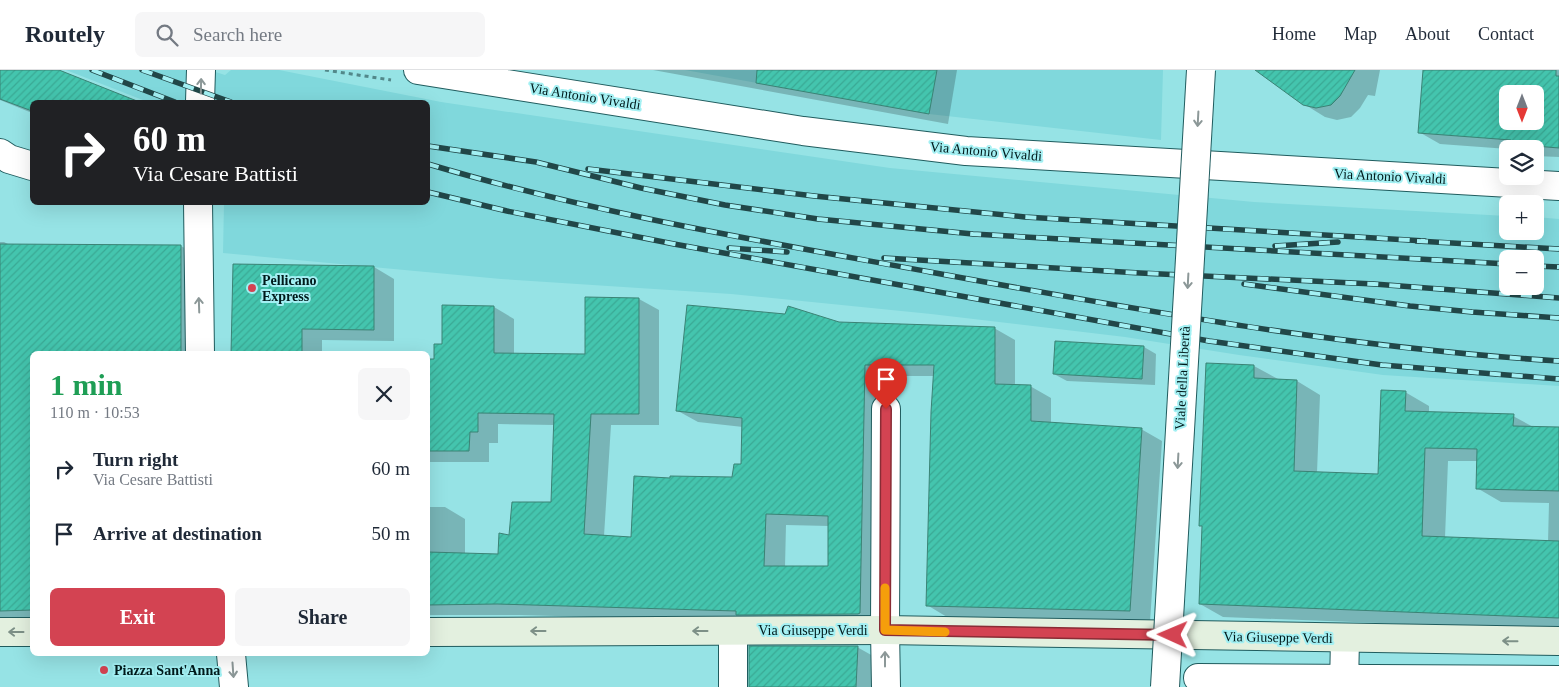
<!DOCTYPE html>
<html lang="en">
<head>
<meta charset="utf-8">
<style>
	:root { --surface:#fff; --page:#f6f6f7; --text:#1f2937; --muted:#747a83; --line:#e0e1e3; --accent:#d34352 }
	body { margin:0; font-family:"Times New Roman",serif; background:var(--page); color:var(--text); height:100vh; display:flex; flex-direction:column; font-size:19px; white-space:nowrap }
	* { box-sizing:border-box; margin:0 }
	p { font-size:16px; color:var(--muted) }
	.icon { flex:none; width:28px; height:28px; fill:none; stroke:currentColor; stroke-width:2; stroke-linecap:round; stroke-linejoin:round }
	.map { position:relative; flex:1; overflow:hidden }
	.drawer { position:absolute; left:30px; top:281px; width:400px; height:305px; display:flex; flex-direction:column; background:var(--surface); border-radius:8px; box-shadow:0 5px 20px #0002 }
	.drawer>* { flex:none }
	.banner { position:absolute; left:30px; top:30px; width:400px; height:105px; border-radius:8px; box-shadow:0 5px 20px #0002; background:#202124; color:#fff; overflow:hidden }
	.needle { width:32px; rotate:180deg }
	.controls { position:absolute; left:1499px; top:15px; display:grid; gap:10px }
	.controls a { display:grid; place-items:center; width:45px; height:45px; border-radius:8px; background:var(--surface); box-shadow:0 5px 20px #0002; font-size:25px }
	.pin { position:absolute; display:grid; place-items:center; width:42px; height:42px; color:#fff; margin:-51px -21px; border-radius:50% 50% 50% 0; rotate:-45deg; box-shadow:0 0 5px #0007 }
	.pin .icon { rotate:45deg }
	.me { position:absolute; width:55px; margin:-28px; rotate:271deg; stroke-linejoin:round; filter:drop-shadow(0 0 4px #0008) }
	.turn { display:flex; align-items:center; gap:18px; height:105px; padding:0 20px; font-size:22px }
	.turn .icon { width:65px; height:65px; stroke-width:2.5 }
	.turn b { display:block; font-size:35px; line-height:42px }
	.round { display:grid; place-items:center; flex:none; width:52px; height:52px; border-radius:8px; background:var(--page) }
	.head { display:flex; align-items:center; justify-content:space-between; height:85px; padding:0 20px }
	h1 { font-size:30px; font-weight:700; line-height:38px; color:#1e9e55 }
	.primary-button { display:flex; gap:10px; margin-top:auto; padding:10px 20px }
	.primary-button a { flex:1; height:58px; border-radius:8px; background:var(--accent); color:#fff; font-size:20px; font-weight:700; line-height:58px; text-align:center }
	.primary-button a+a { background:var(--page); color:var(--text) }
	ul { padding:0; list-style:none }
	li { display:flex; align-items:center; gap:15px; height:65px; padding:0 20px }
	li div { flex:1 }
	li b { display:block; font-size:19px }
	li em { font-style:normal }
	header { display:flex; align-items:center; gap:30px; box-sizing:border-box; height:70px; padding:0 25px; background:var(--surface); border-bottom:1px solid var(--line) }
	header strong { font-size:24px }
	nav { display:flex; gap:28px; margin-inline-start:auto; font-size:18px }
	.search { width:350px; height:45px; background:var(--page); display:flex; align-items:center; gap:12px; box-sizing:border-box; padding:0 18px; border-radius:8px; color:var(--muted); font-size:19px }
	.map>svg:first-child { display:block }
	.built { fill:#80d8dc; fill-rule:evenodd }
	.shadow { fill:#0003; fill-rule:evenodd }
	.building { fill:url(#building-hatch); stroke:#3b8375; fill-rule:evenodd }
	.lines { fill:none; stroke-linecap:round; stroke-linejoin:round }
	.minor-casing { stroke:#205c5e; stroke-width:30 }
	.tertiary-casing { stroke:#205c5e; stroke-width:30 }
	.secondary-casing { stroke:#205c5e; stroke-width:30 }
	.path { stroke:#52888a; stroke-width:3; stroke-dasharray:4 4; stroke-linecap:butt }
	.minor { stroke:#fff; stroke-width:28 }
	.tertiary { stroke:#fff; stroke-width:28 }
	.secondary { stroke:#e3f0df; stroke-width:28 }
	.rail-casing { stroke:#214748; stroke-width:5.5 }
	.rail { stroke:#a3f0f3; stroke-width:4; stroke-dasharray:11; stroke-linecap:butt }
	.tertiary-bridge-casing { stroke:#205c5e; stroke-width:30; stroke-linecap:butt }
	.tertiary-bridge { stroke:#fff; stroke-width:28 }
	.oneway { stroke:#8c9898 }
	.oneway2 { stroke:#7d9087 }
	.route-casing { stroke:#892c35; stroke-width:12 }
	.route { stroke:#d34352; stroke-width:9 }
	.slow { stroke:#f59e0b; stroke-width:9 }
	.poi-dot { fill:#d34352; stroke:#a3f0f3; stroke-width:2 }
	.labels { text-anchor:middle; stroke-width:4; stroke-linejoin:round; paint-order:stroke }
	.street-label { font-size:14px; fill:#001a1b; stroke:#a3f0f3 }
	.poi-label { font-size:14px; font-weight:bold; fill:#001a1b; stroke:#a3f0f3; text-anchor:start }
</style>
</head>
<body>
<header>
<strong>Routely</strong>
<div class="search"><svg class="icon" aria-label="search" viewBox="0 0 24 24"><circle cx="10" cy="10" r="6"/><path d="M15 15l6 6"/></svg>Search here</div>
<nav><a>Home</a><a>Map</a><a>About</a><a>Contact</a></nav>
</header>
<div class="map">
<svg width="1559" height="617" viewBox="0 0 1559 617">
	<defs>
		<pattern id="building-hatch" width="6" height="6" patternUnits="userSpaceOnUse" patternTransform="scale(1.25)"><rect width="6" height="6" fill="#44c5ae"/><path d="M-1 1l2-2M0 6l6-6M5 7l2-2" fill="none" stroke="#3aa995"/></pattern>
	</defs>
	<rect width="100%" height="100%" fill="#96e3e5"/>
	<!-- built -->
	<g class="built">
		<path d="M66 0H209L225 5 231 0H279L441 32 890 98 1254 132 1507 146 1508 161H1535V147L1559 149V316L1383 305 1239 285 1125 267 931 244 731 224 501 209 223 183 224 133 428 132V32H148ZM1508 189H1535V216H1508Z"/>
		<polygon points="685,0 1163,0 1161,70 929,44"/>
	</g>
	<!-- shadow -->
	<g class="shadow">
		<polygon points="0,0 55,0 137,32 32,32 32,43 0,30"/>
		<polygon points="653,0 957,0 948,54"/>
		<polygon points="1278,0 1380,0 1375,26 1368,25 1360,38 1351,47 1337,50 1325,47 1304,34"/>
		<path d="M1424 0H1559V87L1535 86V79H1508L1440 74 1419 62ZM1508 24H1535V51H1508Z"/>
		<polygon points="0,172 4,172 10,175 181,176 202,188 203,284 32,284 32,552 0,553"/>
		<polygon points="234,195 374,197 394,209 394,271 322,270 322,284 233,284"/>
		<path d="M586 228 639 229 659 240V355H611L604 466 632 468 671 410 734 408 743 396V357L698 352 678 341 839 253 994 258 1015 270V315L1030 316 1051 328V353L1141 359 1162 371 1150 552 947 547 927 535 934 306H885L880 555 519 545H428V437H445L465 449V484L499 485 511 466 553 433 555 355 498 354V373H489V392H428V290H435L443 275 494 237 514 249V285H586ZM786 455 829 456V497H785Z"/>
		<polygon points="1144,277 1156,284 1155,315 1067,311 1054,304"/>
		<path d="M1207 294 1254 296 1278 309 1297 311 1320 325 1317 403 1379 405 1405 322 1429 336V343L1513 346 1535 358 1559 359V560L1223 547 1200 534ZM1448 391H1478L1477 418 1501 432 1549 433 1548 472 1445 468Z"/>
		<polygon points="857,577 873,586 871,617 750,617"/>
	</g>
	<!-- building -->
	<g class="building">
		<polygon points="0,0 59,0 137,31 137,32 32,32 32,41 0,29"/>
		<polygon points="757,0 937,0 929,44 756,13"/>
		<polygon points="1255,0 1355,0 1340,26 1331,35 1316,38 1303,35"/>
		<path d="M1423 0H1556V6H1559V78L1511 74V70L1418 63ZM1508 24H1535V51H1508Z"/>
		<polygon points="0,174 181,175 181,284 32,284 32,540 0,541"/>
		<polygon points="233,194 374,196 374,260 302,259 302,284 231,284"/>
		<path d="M585 227 639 228V344H591L584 464 631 467 634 406 670 408V406L732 407 734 394H741L742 348 676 341 687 235 785 244 788 236 839 252 995 257V314L1031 315V351L1142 358 1130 541 926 536 931 342 934 295H865L860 543 858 544 736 545V541L497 534 428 535V482L498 484 499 463 509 465 512 432H551L554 344 478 343V362H470L469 381H428V289H434V274H442V235L494 236V283L585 284ZM766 444 828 446V496H764Z"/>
		<polygon points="1055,271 1144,276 1142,309 1053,304"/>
		<polygon points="1206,293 1254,295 1254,308 1297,310 1294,401 1378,404 1381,320 1406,321 1405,341 1514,344 1513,356 1559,357 1559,421 1476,419 1477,379 1425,378 1422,466 1559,471 1559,548 1199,534 1202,456 1199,456"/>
		<polygon points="749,576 858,576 856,617 749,617"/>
	</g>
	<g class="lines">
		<!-- minor casing -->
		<g class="minor-casing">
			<g id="minor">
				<polyline points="885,560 886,339"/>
				<polyline points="733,561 733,617"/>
				<polyline points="231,584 234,617"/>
				<polyline points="1198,608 1559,610"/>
				<polyline points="1344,617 1345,568"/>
			</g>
		</g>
		<!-- tertiary casing -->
		<g class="tertiary-casing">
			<g id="tertiary">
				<polyline points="418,0 803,61 966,81 1559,116"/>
				<polyline points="200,32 201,0"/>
				<polyline points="0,83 9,89 32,96"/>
				<polyline points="198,132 200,284"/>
				<polyline points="885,560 886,617"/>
			</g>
		</g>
		<!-- secondary casing -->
		<g class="secondary-casing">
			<g id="secondary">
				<polyline points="0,562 32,562"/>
				<polyline points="428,562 885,560 1559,571"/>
			</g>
		</g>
		<!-- path -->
		<polyline class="path" points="325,0 391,10"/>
		<!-- minor -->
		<use href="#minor" class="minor"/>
		<!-- tertiary -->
		<use href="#tertiary" class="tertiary"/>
		<!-- secondary -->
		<use href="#secondary" class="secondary"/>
		<!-- rail casing -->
		<g class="rail-casing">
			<g id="rail">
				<polyline points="92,0 175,32"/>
				<polyline points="142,0 231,32"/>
				<polyline points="428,76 536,92 641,118 725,135 818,149 973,164 1508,194"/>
				<path d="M428 94C592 143 761 171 930 202 1138 240 1347 278 1559 291"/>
				<polyline points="588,99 814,126 1025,147 1425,171"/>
				<polyline points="428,122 507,141 674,174 1209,271 1382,295 1559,309"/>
				<polyline points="1417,171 1559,179"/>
				<polyline points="1275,176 1338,172"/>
				<polyline points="729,178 787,182"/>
				<polyline points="884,188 1140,203 1374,214 1559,228"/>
				<polyline points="1535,196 1559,197"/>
				<polyline points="1244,214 1410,236 1472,242 1559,248"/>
			</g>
		</g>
		<!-- rail -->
		<use href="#rail" class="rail"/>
		<!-- tertiary-bridge casing -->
		<g class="tertiary-bridge-casing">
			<polyline id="tertiary-bridge" points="1165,617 1201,0"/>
		</g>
		<!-- tertiary-bridge -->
		<use href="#tertiary-bridge" class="tertiary-bridge"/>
	</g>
	<!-- one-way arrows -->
	<defs><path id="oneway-shaft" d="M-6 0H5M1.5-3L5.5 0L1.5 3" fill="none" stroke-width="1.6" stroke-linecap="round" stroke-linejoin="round" transform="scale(1.25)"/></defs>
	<g class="oneway">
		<use href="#oneway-shaft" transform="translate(201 16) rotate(-89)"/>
		<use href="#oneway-shaft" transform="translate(1198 49) rotate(93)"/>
		<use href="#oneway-shaft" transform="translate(1188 211) rotate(93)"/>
		<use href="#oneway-shaft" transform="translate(199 235) rotate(-92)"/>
		<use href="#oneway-shaft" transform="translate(1178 391) rotate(93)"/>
		<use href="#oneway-shaft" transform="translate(885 589) rotate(-90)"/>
		<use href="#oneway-shaft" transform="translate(233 600) rotate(86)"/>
	</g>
	<g class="oneway2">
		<use href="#oneway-shaft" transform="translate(538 561) rotate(180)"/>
		<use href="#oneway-shaft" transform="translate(700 561) rotate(180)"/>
		<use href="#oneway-shaft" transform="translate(16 562) rotate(-180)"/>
		<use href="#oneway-shaft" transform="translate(1510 571) rotate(-179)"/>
	</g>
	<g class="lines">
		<!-- route casing -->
		<g class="route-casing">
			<polyline id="route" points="886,339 885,560 1173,565"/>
		</g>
		<!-- route -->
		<use href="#route" class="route"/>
		<!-- slow -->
		<polyline class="slow" points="885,518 885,560 945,562"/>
	</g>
	<!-- markers -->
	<g class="poi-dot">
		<circle cx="252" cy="218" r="5"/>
		<circle cx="104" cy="600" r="5"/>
	</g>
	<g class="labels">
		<!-- street labels -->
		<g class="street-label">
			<text transform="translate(585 26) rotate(9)" y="5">Via Antonio Vivaldi</text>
			<text transform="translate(986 81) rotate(5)" y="5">Via Antonio Vivaldi</text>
			<text transform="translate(1390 106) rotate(3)" y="5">Via Antonio Vivaldi</text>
			<text transform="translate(1182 308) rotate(-87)" y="5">Viale della Libertà</text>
			<text x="813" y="565">Via Giuseppe Verdi</text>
			<text transform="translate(1278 567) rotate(1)" y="5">Via Giuseppe Verdi</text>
		</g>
		<!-- poi labels -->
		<g class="poi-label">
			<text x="262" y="215">Pellicano<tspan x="262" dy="16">Express</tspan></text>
			<text x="114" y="605">Piazza Sant'Anna</text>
		</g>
	</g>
</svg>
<div class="controls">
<a><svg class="needle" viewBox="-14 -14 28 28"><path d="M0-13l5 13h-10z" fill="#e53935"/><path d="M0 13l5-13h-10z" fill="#747a83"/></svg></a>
<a><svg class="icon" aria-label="layers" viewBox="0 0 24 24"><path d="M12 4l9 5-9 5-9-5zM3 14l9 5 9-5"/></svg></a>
<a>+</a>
<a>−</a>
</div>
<div class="pin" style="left:886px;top:339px;background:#d93025"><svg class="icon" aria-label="arrive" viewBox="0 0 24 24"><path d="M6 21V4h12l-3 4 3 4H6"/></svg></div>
<svg class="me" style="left:1173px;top:565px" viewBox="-20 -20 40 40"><path d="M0-17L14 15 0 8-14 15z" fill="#d34352" stroke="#fff" stroke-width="4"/></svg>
<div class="banner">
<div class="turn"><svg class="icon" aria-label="right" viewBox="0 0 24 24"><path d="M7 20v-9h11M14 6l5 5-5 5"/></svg><div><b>60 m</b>Via Cesare Battisti</div></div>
</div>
<section class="drawer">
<div class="head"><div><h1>1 min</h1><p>110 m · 10:53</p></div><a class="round"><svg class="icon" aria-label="close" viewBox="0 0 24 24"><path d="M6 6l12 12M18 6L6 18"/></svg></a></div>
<ul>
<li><svg class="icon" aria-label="right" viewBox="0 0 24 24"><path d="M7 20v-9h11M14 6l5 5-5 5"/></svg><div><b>Turn right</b><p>Via Cesare Battisti</p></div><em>60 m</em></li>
<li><svg class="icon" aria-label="arrive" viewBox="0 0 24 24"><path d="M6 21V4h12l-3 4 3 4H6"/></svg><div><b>Arrive at destination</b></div><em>50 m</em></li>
</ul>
<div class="primary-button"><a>Exit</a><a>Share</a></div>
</section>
</div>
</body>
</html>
